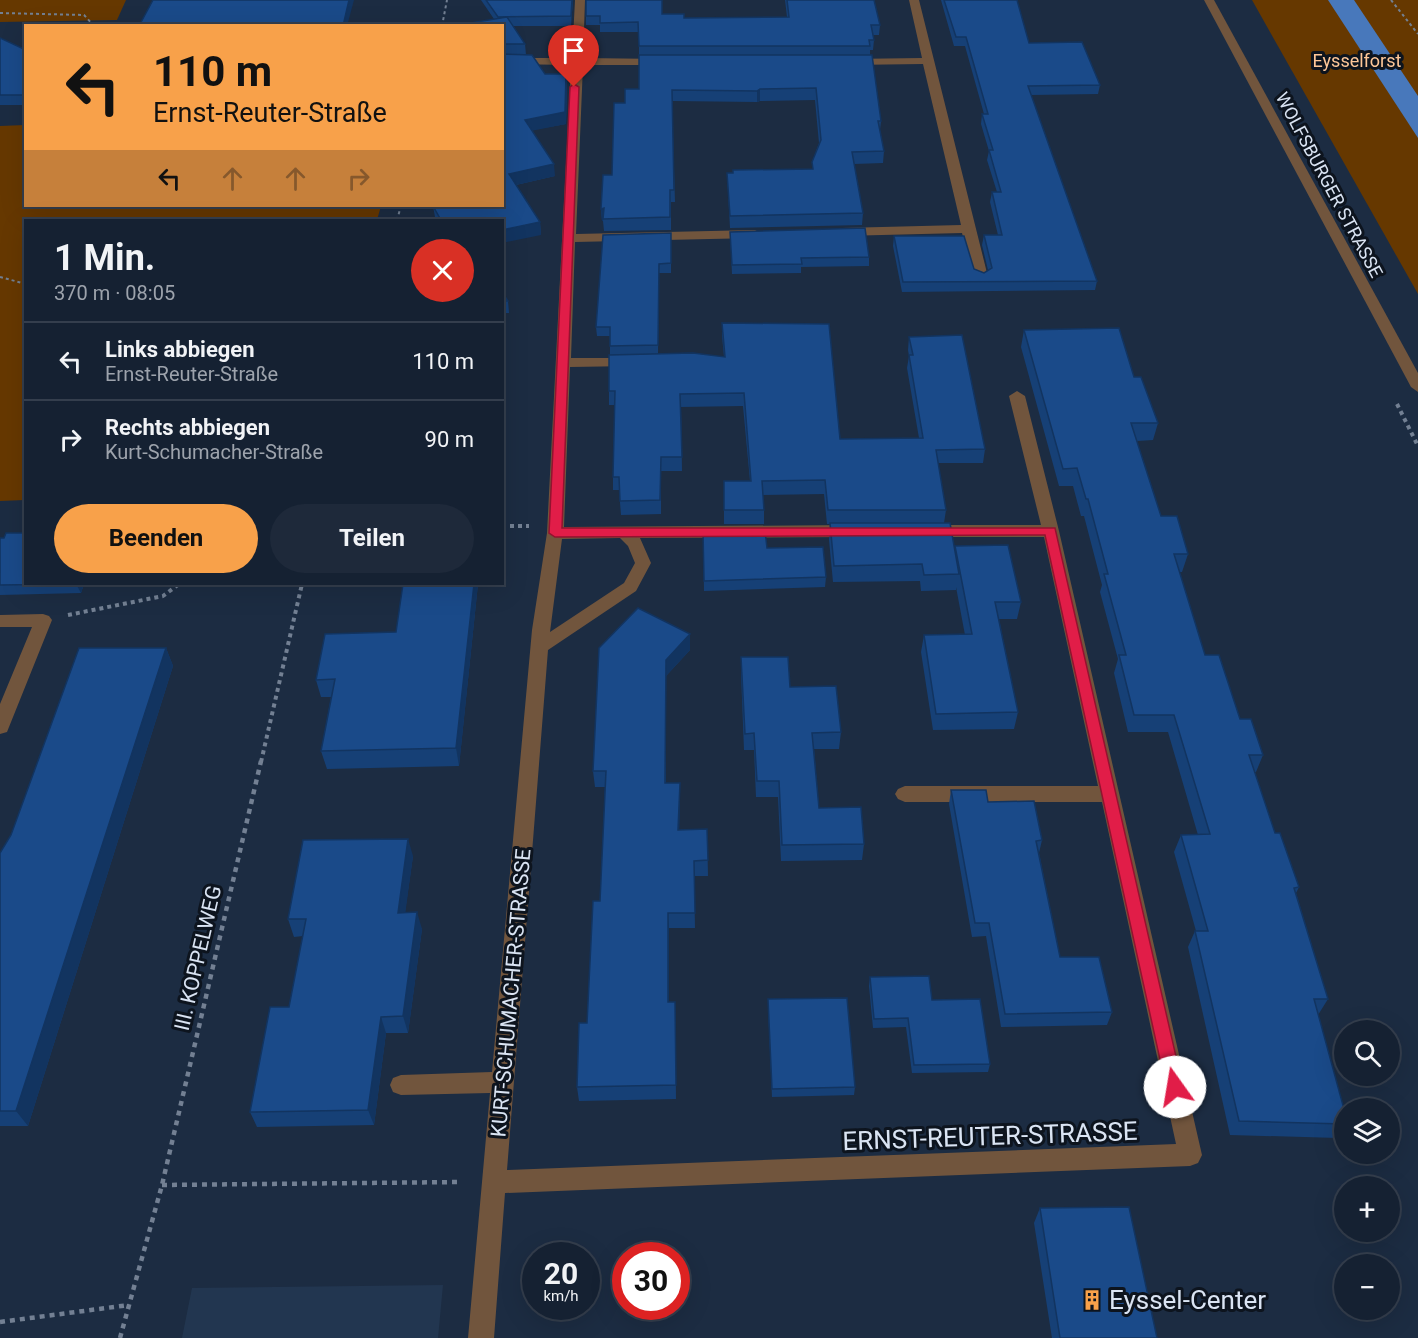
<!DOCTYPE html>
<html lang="de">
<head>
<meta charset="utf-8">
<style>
	:root { --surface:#152132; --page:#1e293a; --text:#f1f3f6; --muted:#9da3ac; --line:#343e4d; --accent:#f8a14a }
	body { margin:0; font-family:Roboto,sans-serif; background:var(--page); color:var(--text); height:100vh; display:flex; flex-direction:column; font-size:22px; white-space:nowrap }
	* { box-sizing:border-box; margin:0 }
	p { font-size:20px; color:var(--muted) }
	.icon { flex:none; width:33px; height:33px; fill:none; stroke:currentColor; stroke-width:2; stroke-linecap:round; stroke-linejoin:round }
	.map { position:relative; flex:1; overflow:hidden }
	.side { position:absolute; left:24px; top:219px; width:480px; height:366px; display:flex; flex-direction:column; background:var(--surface); border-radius:0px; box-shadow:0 6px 24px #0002,0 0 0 2px var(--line) }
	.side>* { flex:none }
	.banner { position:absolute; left:24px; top:24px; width:480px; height:183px; border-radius:0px; box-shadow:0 6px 24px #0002,0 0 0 2px var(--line); background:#f8a14a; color:#111; overflow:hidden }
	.tools { position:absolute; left:1334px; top:1020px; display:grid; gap:12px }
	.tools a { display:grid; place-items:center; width:66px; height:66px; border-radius:50%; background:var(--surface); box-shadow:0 6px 24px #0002,0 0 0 2px var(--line); font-size:30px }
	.speed { position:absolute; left:522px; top:1242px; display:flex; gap:12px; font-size:30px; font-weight:700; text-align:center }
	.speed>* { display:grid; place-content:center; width:78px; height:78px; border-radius:50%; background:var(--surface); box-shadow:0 6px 24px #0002,0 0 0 2px var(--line); line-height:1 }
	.speed small { font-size:15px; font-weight:400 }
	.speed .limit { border:9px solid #d22; background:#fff; color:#111 }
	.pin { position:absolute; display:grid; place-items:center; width:51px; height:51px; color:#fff; margin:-62px -26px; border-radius:50% 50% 50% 0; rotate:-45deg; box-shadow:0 0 6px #0007 }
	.pin .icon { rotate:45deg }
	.me { position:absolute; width:66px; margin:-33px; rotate:347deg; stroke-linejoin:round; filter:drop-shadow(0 0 4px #0008) }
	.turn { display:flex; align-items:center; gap:21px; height:126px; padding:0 30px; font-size:27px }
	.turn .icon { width:78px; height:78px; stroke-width:2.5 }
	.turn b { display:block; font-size:42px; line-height:51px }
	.lanes { display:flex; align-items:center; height:57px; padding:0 30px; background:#0003; justify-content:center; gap:30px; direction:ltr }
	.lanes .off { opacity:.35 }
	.round { display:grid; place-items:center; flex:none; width:63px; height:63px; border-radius:32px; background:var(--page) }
	.head { display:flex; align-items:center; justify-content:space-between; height:102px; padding:0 30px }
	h1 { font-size:36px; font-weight:700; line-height:45px }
	.action { display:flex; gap:12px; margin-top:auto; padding:12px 30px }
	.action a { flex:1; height:69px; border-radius:36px; background:var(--accent); color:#111; font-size:24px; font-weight:700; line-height:69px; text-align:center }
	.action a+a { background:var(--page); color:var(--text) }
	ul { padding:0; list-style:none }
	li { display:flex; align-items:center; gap:18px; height:78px; padding:0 30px; border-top:2px solid var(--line) }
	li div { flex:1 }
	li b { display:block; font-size:22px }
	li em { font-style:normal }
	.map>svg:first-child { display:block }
	.built { fill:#223650 }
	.green { fill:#663800 }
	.water { fill:#4878bb }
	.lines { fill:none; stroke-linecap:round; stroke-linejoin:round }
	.path-far2 { stroke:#738093; stroke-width:2; stroke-dasharray:3 3; stroke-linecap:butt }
	.path-far1 { stroke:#738093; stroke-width:4; stroke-dasharray:4 4; stroke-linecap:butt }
	.path { stroke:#738093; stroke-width:4.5; stroke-dasharray:5 5; stroke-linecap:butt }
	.minor { fill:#71553d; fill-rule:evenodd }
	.wall { fill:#164076 }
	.shaded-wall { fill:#123460 }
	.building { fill:#1a4a89; stroke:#123460; stroke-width:1.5 }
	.route { fill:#e11d48; stroke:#92132f; stroke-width:1.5 }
	.labels { text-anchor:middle; stroke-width:6; stroke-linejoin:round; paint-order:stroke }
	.far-park-label { font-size:18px; fill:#fec798; stroke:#0d141e }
	.far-street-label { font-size:18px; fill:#dae4f3; stroke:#0d141e }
	.street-label { font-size:21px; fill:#dae4f3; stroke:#0d141e }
	.near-street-label { font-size:26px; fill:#dae4f3; stroke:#0d141e }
	.near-poi-label { font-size:26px; fill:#dae4f3; stroke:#0d141e; text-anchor:start }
</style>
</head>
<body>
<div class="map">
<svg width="1418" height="1338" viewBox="0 0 1418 1338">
	<rect width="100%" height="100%" fill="#1c2c42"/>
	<!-- built -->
	<polygon class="built" points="443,1285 438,1338 182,1338 192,1288"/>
	<!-- green -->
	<g class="green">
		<polygon points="0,0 126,0 117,20 0,22"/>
		<polygon points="1252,0 1418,0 1418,294"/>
		<polygon points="25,125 26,206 381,206 377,220 26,220 25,500 0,501 0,126"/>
	</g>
	<!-- water -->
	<polygon class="water" points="1328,0 1354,0 1418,96 1418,138"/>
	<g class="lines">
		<!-- path-far2 -->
		<g class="path-far2">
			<polyline points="1391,0 1418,34"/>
			<polyline points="0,13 84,15 94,26"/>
			<polyline points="442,26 447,0"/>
			<polyline points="397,220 401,206"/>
			<polyline points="0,277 26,284"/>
		</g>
		<!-- path-far1 -->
		<g class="path-far1">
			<polyline points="1397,404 1418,446"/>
			<polyline points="502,526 529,526"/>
			<polyline points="68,615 163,596 179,584"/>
			<polyline points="261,762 302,584"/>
		</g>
		<!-- path -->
		<g class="path">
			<polyline points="162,1185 461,1182"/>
			<polyline points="0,1322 129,1305"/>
			<polyline points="120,1338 162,1185 261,761"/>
		</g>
		<!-- minor -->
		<g class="minor">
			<path d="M575 0H585L583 58 663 59 669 62 663 65H583L576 234 755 230 762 234 755 238 575 242 571 358H633L640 362 633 366 570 367 564 527 853 525 859 527 861 531 859 535 853 537 640 538 651 563 636 591 548 650 507 1170 1176 1144 1102 802H905L898 799 895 794 898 789 905 786H1098L1044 537H926L920 535 918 531 920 527 926 525H1041L1009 396 1017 391 1025 396 1059 531 1202 1155 1198 1163 1190 1166 505 1193 494 1338H468L490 1093 401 1095 393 1092 390 1085 393 1078 401 1075 492 1072 532 630 547 533 571 65 502 64V58H572ZM620 538 628 546 635 563 624 583 550 632 562 539Z"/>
			<polygon points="909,0 919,0 988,277 986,280 981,281 974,277 962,233 842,236 835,232 842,228 961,225 923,64 849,65 843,62 849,59 922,58"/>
			<polygon points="1204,0 1214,0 1418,373 1418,392 1411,387"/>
			<polygon points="43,614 49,616 52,620 9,727 7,732 0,734 0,704 32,627 0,627 0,615"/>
		</g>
	</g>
	<!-- wall -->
	<g class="wall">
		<polygon points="481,0 573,0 571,26 513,26 525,44 526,55 545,74 566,74 567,85 566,124 532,130 555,176 516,185 540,222 541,235 502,220 437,220 435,217 433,206 502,206 502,26 471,26 470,23 494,19"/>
		<polygon points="785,0 874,0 880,25 879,35 873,35 874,40 873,50 870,50 870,55 881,121 880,130 884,151 883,163 854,164 863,213 862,225 730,228 727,173 812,169 812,162 819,143 815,100 760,101 757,102 672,101 675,202 671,202 671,230 604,231 603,221 602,221 601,209 612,175 625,103 639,89 639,32 600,32 600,25 586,25 586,16 662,14 684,18 787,17"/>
		<polygon points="941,0 1017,0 1029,43 1100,85 1098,94 1031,95 1097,281 1095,290 902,292 893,246 894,236 984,273 988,270 982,245 984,235 998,235 990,202 992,192 997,192 987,160 989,151 981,124 982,114 984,114 965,46 954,46"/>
		<polygon points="0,38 26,50 26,105 0,105"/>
		<polygon points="730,232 869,257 869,266 801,267 801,273 732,274"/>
		<polygon points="671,233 671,273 659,273 658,354 724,357 722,336 722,323 840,439 919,438 907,368 909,356 908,350 909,337 985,449 983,463 938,463 946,510 944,523 954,549 955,546 1021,602 1017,619 999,619 1018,712 1014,729 933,730 921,652 924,635 965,635 956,587 956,590 921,591 920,581 833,582 829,540 830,524 827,524 824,494 763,495 764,510 764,524 724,524 724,481 750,481 743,406 681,407 682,471 661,471 661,514 621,515 619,490 613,490 613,477 615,405 609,405 609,391 610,355 610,336 597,336 596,327"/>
		<polygon points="502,292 508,301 509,313 502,313"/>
		<polygon points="1024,330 1134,377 1158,423 1153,440 1137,441 1161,516 1188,554 1182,572 1179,572 1205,655 1240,719 1263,755 1256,772 1254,772 1275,833 1299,887 1296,893 1328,999 1318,1015 1344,1109 1344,1129 1338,1138 1230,1135 1188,947 1195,931 1196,931 1174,852 1181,835 1198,835 1168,732 1128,732 1114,673 1118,659 1100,592 1102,585 1084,516 1081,516 1073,486 1059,486 1021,347"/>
		<polygon points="703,531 767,548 826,577 825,587 704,591"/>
		<polygon points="0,538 84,584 81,593 0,595"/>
		<polygon points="403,584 478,584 459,766 327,769 321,751 331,697 321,697 316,680 396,632"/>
		<polygon points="690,634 690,650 666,676 666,783 680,783 679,830 707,829 708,876 694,876 695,928 669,928 669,1002 675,1002 676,1099 579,1101 577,1087 587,1023 600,901 605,787 595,787 593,771"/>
		<polygon points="166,648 173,666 28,1126 0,1126 0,853"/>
		<polygon points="741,657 790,687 841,732 839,749 814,749 819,808 864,844 862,860 781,861 778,797 756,797 754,750 744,750 741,674"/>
		<polygon points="951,790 988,802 1042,840 1039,853 1060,957 1112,1012 1107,1025 1001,1027 986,936 972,937 949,804"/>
		<polygon points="413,856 405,912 422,929 408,1033 386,1033 374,1125 257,1127 250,1112 289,1007 303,936 294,937 288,919"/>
		<polygon points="870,977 932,1000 990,1064 988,1072 912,1073 906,1027 873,1028 869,986"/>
		<polygon points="768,999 855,1087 854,1095 772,1097 768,1007"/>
		<polygon points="1040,1208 1157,1338 1052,1338 1034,1223"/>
	</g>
	<!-- shaded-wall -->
	<g class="shaded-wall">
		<polygon points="349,0 354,0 347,26 343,26"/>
		<polygon points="572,0 573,0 571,26 571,16"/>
		<polygon points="566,74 567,85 566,124 526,132 525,120"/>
		<polygon points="760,89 760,101 757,102 757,91"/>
		<polygon points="554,164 555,176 511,186 509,174"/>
		<polygon points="604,208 603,221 602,221 601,209"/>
		<polygon points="540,222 541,235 502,243 502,230"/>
		<polygon points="76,584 84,584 81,593"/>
		<polygon points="474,584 478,584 459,766 456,748"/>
		<polygon points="690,634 690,650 666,676 666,799 666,660"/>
		<polygon points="166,648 173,666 28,1126 16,1111"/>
		<polygon points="680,783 680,799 679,846 678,830"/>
		<polygon points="408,839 413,856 403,930 398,913"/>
		<polygon points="417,912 422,929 408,1033 403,1016"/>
		<polygon points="668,913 669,928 669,1017 668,1002"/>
		<polygon points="381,1017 386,1033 374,1125 368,1110"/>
	</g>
	<!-- building -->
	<g class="building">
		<polygon points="153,0 349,0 343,26 139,26"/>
		<polygon points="486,0 572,0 571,16 498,17"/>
		<polygon points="586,0 662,0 662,14 684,14 684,18 789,17 787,0 874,0 880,25 871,25 874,40 869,40 870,46 639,46 638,22 600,23 600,16 586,16"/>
		<polygon points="944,0 1017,0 1029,43 1082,42 1100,85 1028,86 1097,281 903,282 894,236 964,236 974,269 984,273 992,268 984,235 1002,235 992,192 1001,192 989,150 993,150 982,114 988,114 966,37 956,37"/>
		<polygon points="507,17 525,44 502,44 502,26 472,26 470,23"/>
		<polygon points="0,38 26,50 26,95 0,95"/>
		<polygon points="502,54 532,55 545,74 566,74 565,112 525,120 554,164 509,174 540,222 502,230 502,220 441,220 433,206 502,206"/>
		<polygon points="639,55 872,55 881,121 878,121 884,151 852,152 863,213 730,216 727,173 733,173 733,170 813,169 812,162 821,140 816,88 760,89 757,91 672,90 674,190 670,190 670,217 603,219 604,208 601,209 603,175 612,175 614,103 625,103 625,89 639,89"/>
		<polygon points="865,228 869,257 801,258 802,264 732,265 730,232"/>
		<polygon points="671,233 671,263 659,264 658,345 610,346 610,327 596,327 603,235"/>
		<polygon points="502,292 508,301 502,301"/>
		<polygon points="722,323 829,324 840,439 923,438 909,355 913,355 909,337 962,335 985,449 936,450 946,510 828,510 825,480 762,481 764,510 724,510 724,481 751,481 744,393 680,394 682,457 661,457 660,500 620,501 619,477 613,477 615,391 609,391 609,355 693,353 725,357"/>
		<polygon points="1119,328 1134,377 1141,377 1158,423 1131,423 1161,516 1177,516 1188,554 1174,554 1205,655 1219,655 1240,719 1251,719 1263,755 1249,755 1275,833 1280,833 1299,887 1294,888 1328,999 1314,999 1344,1109 1344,1124 1239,1121 1195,931 1208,931 1181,835 1210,834 1174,715 1134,715 1119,655 1126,655 1104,574 1108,574 1088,499 1086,499 1077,468 1063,469 1024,330"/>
		<polygon points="830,523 950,523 959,574 924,575 922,564 834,566"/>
		<polygon points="703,531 765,531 767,548 823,547 826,577 704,581"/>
		<polygon points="6,533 26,533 26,584 76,584 0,585 0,538 4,538"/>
		<polygon points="1008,545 1021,602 995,602 1018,712 936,714 924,635 972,634 955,546"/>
		<polygon points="403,584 474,584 456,748 321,751 335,679 316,680 325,634 396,632"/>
		<polygon points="638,608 690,634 666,660 665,783 680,783 678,830 707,829 708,860 694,861 695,913 668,913 668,1002 675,1002 676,1085 577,1087 579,1023 587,1023 593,901 600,901 606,771 593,771 599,648"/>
		<polygon points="79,648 166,648 16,1111 0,1111 0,853 11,835"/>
		<polygon points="741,657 788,657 790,687 836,686 841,732 812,733 819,808 861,807 864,844 782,845 779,781 757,781 754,733 745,734"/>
		<polygon points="951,790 986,790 988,802 1034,801 1042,840 1036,841 1060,957 1099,957 1112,1012 1005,1014 989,923 975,923"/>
		<polygon points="408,839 398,913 417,912 403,1016 381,1017 368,1110 250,1112 270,1007 289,1007 306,919 288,919 303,840"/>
		<polygon points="929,976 932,1000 980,999 990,1064 914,1065 908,1018 874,1019 870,977"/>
		<polygon points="847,998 855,1087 772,1089 768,999"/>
		<polygon points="1129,1207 1157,1338 1060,1338 1040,1208"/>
	</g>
	<!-- route -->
	<polygon class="route" points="574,84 579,87 562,528 1055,528 1183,1087 1181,1093 1175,1095 1169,1093 1166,1087 1045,535 555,537 549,533 570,87"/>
	<!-- icons -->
	<defs>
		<g id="building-bare" transform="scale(1.62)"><path d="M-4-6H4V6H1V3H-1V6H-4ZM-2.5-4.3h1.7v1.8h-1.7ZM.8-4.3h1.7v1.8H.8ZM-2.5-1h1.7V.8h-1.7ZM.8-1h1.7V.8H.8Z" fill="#f8a14a" stroke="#0d141e" stroke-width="2.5" paint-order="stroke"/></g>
	</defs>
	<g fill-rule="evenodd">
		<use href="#building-bare" x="1092" y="1300"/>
	</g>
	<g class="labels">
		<!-- far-park labels -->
		<g class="far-park-label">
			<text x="1357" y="67">Eysselforst</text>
		</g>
		<!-- far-street labels -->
		<g class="far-street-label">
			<text transform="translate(1329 185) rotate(62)" y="6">WOLFSBURGER STRASSE</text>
		</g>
		<!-- street labels -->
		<g class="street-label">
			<text transform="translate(198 958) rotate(-77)" y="7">III. KOPPELWEG</text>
			<text transform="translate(511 993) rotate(-85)" y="7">KURT-SCHUMACHER-STRASSE</text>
		</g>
		<!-- near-street labels -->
		<g class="near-street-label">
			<text transform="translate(990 1136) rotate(-2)" y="9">ERNST-REUTER-STRASSE</text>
		</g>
		<!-- near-poi labels -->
		<g class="near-poi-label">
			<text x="1109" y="1309">Eyssel-Center</text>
		</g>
	</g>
</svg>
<div class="tools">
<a><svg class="icon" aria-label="search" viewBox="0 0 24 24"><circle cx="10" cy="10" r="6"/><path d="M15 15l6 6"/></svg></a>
<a><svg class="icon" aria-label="layers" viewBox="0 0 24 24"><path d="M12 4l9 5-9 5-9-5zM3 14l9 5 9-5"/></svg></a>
<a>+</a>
<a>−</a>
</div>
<div class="speed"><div>20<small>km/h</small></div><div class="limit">30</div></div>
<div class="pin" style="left:574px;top:87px;background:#d93025"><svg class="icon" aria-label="arrive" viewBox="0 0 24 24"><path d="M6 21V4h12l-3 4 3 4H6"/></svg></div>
<svg class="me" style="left:1175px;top:1087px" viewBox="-20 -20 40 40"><circle r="19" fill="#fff"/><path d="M0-13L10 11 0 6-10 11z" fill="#e11d48"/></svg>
<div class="banner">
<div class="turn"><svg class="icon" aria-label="left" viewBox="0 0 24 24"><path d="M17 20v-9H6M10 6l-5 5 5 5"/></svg><div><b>110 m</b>Ernst-Reuter-Straße</div></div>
<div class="lanes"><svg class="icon" aria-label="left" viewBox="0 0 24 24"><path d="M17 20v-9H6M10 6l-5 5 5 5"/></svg><svg class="icon off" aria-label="ahead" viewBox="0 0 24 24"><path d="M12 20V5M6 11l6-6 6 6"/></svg><svg class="icon off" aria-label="ahead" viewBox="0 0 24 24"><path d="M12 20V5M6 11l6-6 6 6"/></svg><svg class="icon off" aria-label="right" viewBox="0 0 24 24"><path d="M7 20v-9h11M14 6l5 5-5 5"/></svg></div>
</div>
<section class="side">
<div class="head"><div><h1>1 Min.</h1><p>370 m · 08:05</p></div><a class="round" style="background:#d93025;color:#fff"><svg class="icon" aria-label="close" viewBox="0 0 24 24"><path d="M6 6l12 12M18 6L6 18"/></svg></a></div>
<ul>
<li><svg class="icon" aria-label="left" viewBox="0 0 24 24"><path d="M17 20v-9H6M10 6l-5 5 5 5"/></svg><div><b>Links abbiegen</b><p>Ernst-Reuter-Straße</p></div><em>110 m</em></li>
<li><svg class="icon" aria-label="right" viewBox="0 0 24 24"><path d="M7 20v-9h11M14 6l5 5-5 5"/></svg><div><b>Rechts abbiegen</b><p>Kurt-Schumacher-Straße</p></div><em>90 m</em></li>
</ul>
<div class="action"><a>Beenden</a><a>Teilen</a></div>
</section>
</div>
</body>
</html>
